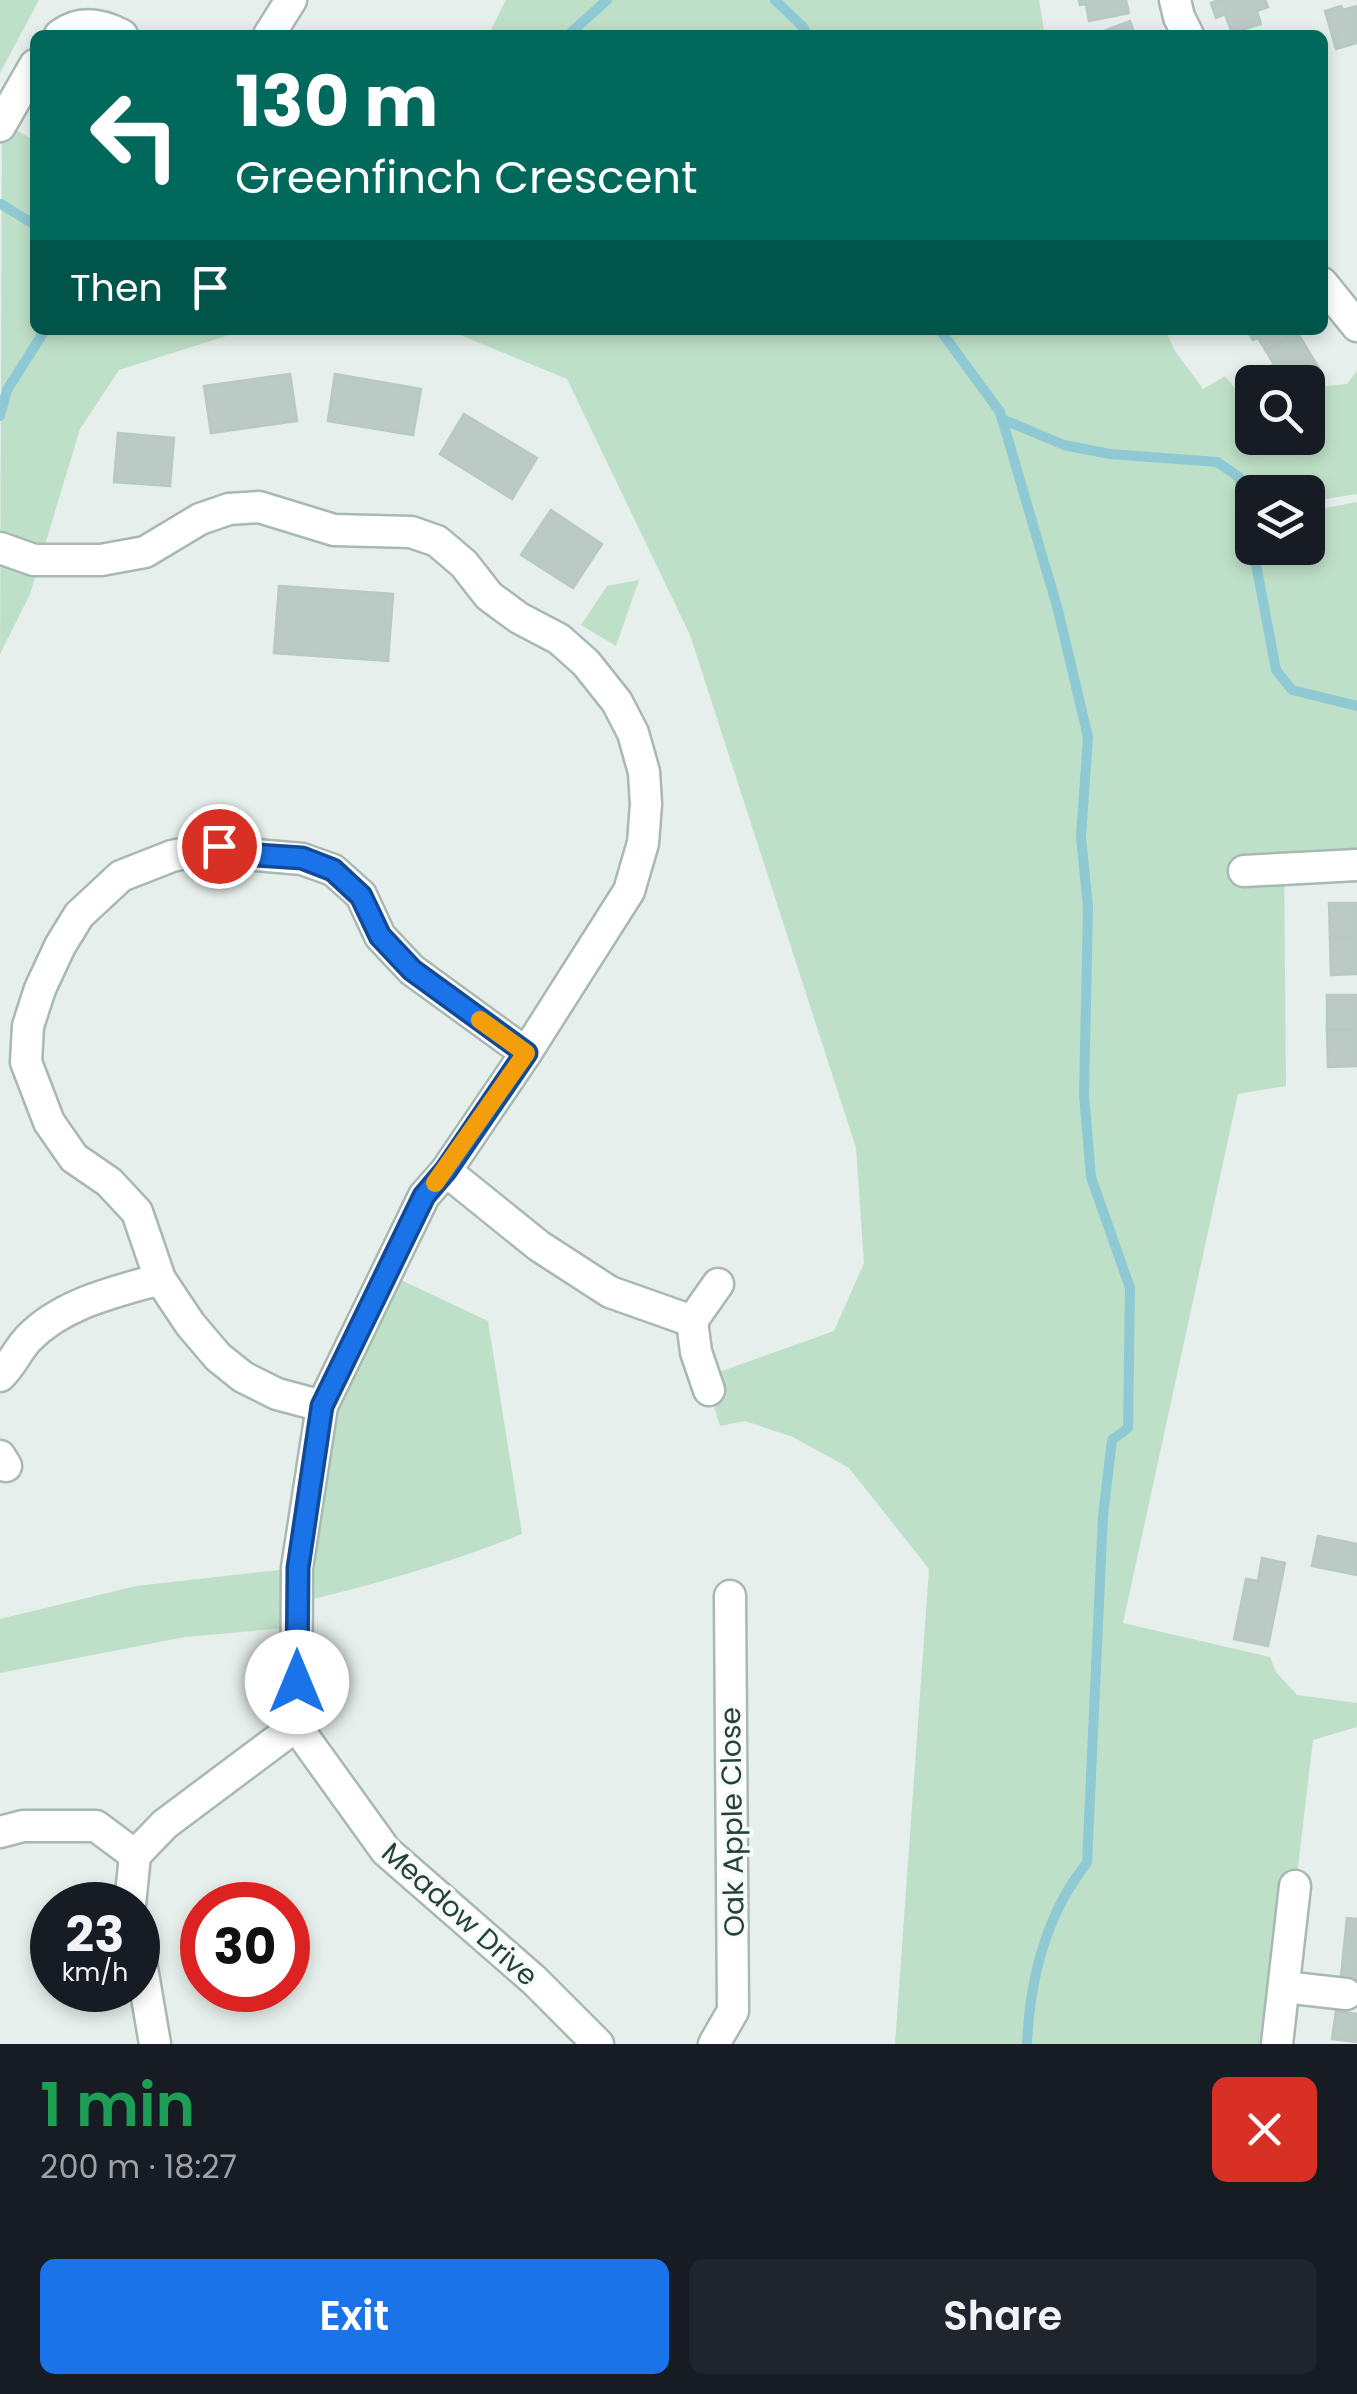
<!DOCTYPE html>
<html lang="en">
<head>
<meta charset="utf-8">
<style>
	:root { --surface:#171b24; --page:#20242c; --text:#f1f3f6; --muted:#9ea1a6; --accent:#1a73e8 }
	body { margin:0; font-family:Poppins,sans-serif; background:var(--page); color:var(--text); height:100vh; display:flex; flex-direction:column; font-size:38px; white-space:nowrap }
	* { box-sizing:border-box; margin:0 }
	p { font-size:32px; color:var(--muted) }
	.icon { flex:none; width:55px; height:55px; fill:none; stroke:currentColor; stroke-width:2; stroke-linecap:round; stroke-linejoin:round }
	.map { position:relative; height:2044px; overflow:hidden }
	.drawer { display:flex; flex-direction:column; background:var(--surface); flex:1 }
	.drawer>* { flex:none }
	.guide { position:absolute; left:30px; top:30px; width:1298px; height:305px; border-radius:15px; box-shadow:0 5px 15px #0003; background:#00695c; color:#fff; overflow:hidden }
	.tools { position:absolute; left:1235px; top:365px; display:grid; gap:20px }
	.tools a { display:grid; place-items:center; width:90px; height:90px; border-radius:15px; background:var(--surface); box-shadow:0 5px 15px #0003; font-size:50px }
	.speed { position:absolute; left:30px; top:1882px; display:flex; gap:20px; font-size:50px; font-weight:700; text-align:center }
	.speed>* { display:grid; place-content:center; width:130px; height:130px; border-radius:50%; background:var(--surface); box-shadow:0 5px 15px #0003; line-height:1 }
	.speed small { font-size:25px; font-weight:400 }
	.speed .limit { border:15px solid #d22; background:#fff; color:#111 }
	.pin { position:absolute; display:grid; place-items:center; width:85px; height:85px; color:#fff; margin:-42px; border:5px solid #fff; border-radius:50%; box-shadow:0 2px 10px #0007 }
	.me { position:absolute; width:110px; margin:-55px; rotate:0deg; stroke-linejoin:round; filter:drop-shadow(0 0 8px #0008) }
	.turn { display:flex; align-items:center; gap:35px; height:210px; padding:0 40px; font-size:45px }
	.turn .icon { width:130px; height:130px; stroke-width:2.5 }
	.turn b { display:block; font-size:70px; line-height:85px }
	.then { display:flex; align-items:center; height:95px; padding:0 40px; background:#0003; gap:20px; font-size:38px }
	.round { display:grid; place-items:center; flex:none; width:105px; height:105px; border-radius:15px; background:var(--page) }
	.head { display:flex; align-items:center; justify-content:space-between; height:170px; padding:0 40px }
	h1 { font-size:60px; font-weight:600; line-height:75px; color:#1e9e55 }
	.button { display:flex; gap:20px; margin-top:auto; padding:20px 40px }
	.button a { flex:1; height:115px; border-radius:15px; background:var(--accent); color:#fff; font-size:40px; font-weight:600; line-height:115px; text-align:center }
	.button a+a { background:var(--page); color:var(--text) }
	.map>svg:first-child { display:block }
	.green { fill:#bfe0c8; fill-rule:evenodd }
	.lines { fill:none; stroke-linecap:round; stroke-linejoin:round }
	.stream { stroke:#8ec9d4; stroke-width:10 }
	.building { fill:#bbcac4; stroke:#b8c9c2; stroke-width:2.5 }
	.minor-casing { stroke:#a8b8b2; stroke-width:35 }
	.minor { stroke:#fff; stroke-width:30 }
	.route-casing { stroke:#114b97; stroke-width:25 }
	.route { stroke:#1a73e8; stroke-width:18 }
	.slow { stroke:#f59e0b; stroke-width:18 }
	.labels { text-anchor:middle; stroke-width:8; stroke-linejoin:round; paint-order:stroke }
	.street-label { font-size:28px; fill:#24423a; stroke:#f7fbf9 }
</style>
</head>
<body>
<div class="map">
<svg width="1357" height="2044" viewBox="0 0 1357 2044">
	<rect width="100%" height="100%" fill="#e6efeb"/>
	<!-- green -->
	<g class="green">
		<polygon points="0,0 39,0 0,73"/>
		<polygon points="506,0 1039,0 1045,35 488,35"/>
		<polygon points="2,122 35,141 35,330 245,330 119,370 80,429 30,594 0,654"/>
		<path d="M448 330H1165L1175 351 1203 389 1225 376 1252 410V438H1308V392L1318 387 1347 384 1357 371V494L1319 500 1320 509 1357 502V850L1284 853 1286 1086 1238 1094 1123 1623 1270 1657 1276 1672 1297 1695 1357 1703V1727L1313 1740 1277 2044H895L929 1569 849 1468 793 1437 745 1421 720 1426 705 1377 834 1331 864 1263 856 1148 690 635 567 379ZM1252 492H1308V548H1252Z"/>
		<polygon points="639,580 616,646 581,625 607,586"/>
		<path d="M386 1273 488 1321 522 1534C449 1564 375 1584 298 1603L297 1627 185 1637 0 1673V1619L136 1586 297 1568 322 1406Z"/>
	</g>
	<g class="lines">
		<!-- stream -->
		<g class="stream">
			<polyline points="775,0 804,28 807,35"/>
			<polyline points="568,35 607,0"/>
			<polyline points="1,204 35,225"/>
			<path d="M940 330 1000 412 1058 610 1088 737 1081 837 1088 907 1084 1095 1091 1177 1130 1288 1128 1428 1112 1440 1103 1516 1087 1863C1045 1915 1030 1979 1027 2044"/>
			<polyline points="0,416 7,390 45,330"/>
			<polyline points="1002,419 1064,445 1110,454 1217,462 1239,477 1252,547"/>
			<polyline points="1253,548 1276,670 1292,690 1357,706"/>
		</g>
	</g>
	<!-- building -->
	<g class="building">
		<polygon points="1079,0 1126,0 1129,13 1089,21 1086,4 1080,5"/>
		<polygon points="1219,0 1265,0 1268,7 1257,11 1261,24 1232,33 1225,14 1216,18 1211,3"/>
		<polygon points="1341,6 1343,10 1357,6 1357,43 1336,49 1325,11"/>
		<polygon points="1130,21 1135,35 1093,35"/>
		<polygon points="1247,330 1296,330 1297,332 1266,351 1258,338 1253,340"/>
		<polygon points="1297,332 1323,375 1308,384 1279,382 1269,367 1274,364 1266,351"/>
		<polygon points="290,374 297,421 211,433 204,386"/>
		<polygon points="335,374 421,389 413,435 328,421"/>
		<polygon points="464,414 537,458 512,499 440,454"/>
		<polygon points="118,433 174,438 170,486 114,482"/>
		<polygon points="551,510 602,544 573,588 521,555"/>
		<polygon points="279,586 393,594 388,661 274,653"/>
		<polygon points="1329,903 1357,903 1357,938 1330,938"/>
		<polygon points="1330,938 1357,938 1357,974 1331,975"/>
		<rect x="1327" y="995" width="30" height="35"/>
		<polygon points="1327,1030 1357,1030 1357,1066 1328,1067"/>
		<polygon points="1318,1536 1357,1544 1357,1575 1312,1566"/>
		<polygon points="1262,1558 1285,1563 1268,1646 1234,1639 1246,1579 1258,1581"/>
		<polygon points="1347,1918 1357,1919 1357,1949 1344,1947"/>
		<polygon points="1344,1947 1357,1949 1357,1979 1341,1977"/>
		<polygon points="1336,2011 1357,2014 1357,2042 1332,2039"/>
	</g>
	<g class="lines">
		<!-- minor casing -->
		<g class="minor-casing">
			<g id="minor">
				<polyline points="1175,0 1179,17 1188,35"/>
				<path d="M60 35C80 20 101 24 122 35"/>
				<polyline points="269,35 291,0"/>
				<polyline points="0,126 35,65"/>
				<polyline points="1322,283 1357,326"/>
				<polyline points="0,548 34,560 101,560 145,552 200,519 229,509 259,507 334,530 411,532 437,541 464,564 489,596 519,618 559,639 586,663 617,702 633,733 644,772 646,804 643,843 629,891 526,1053 446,1171 424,1196 322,1406 297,1568 296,1726"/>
				<polyline points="1244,871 1357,865"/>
				<polyline points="446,1171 539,1246 610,1292 692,1321 718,1284"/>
				<polyline points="692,1321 696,1352 709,1390"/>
				<path d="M0 1376C12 1365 18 1349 29 1338 63 1303 115 1292 160 1279"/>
				<polyline points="322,1406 277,1394 243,1377 218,1357 190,1324 160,1279 137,1212 109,1182 74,1158 49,1122 26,1062 28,1026 40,989 60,946 79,915 121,876 172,856 219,846 256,855 302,859 333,870 361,895 380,936 412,970 526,1053"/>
				<polyline points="0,1456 6,1466"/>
				<polyline points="296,1726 386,1851 534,1980 598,2044"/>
				<polyline points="0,1832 23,1826 96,1826 135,1855"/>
				<polyline points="130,1905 135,1855 165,1824 296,1726"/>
				<polyline points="138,1944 155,2044"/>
				<polyline points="1284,1987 1346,1994"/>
				<polyline points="714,2044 733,2011 730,1596"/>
				<polyline points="1277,2044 1295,1886"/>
			</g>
		</g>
		<!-- minor -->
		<use href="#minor" class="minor"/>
	</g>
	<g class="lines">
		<!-- route casing -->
		<g class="route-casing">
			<polyline id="route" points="219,846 256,855 302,858 333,870 361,896 380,936 412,970 526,1053 446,1170 424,1196 322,1406 298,1568 297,1682"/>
		</g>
		<!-- route -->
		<use href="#route" class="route"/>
		<!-- slow -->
		<polyline class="slow" points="435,1183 526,1053 480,1020"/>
	</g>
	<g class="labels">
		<!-- street labels -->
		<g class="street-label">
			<text transform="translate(732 1822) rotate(-91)" y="10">Oak Apple Close</text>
			<text transform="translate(460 1914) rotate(42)" y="10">Meadow Drive</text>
		</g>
	</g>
</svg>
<div class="tools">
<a><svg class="icon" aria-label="search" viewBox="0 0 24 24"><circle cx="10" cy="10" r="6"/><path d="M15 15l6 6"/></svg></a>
<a><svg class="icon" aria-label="layers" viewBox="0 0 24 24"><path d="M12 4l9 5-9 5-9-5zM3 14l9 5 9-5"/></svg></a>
</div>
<div class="speed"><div>23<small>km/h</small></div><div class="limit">30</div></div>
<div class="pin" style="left:219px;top:846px;background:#d93025"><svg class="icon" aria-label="arrive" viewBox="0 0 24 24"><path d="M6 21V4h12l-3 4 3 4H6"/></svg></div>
<svg class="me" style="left:297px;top:1682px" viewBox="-20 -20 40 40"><circle r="19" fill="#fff"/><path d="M0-13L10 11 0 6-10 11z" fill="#1a73e8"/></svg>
<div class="guide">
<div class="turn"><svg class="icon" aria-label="left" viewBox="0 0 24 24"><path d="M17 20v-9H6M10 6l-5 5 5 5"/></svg><div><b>130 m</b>Greenfinch Crescent</div></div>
<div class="then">Then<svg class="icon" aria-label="arrive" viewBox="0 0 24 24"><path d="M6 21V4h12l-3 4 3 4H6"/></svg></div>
</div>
</div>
<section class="drawer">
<div class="head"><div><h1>1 min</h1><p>200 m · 18:27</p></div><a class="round" style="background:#d93025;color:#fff"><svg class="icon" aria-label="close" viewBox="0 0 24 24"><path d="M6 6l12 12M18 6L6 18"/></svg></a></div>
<div class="button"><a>Exit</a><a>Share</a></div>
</section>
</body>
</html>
